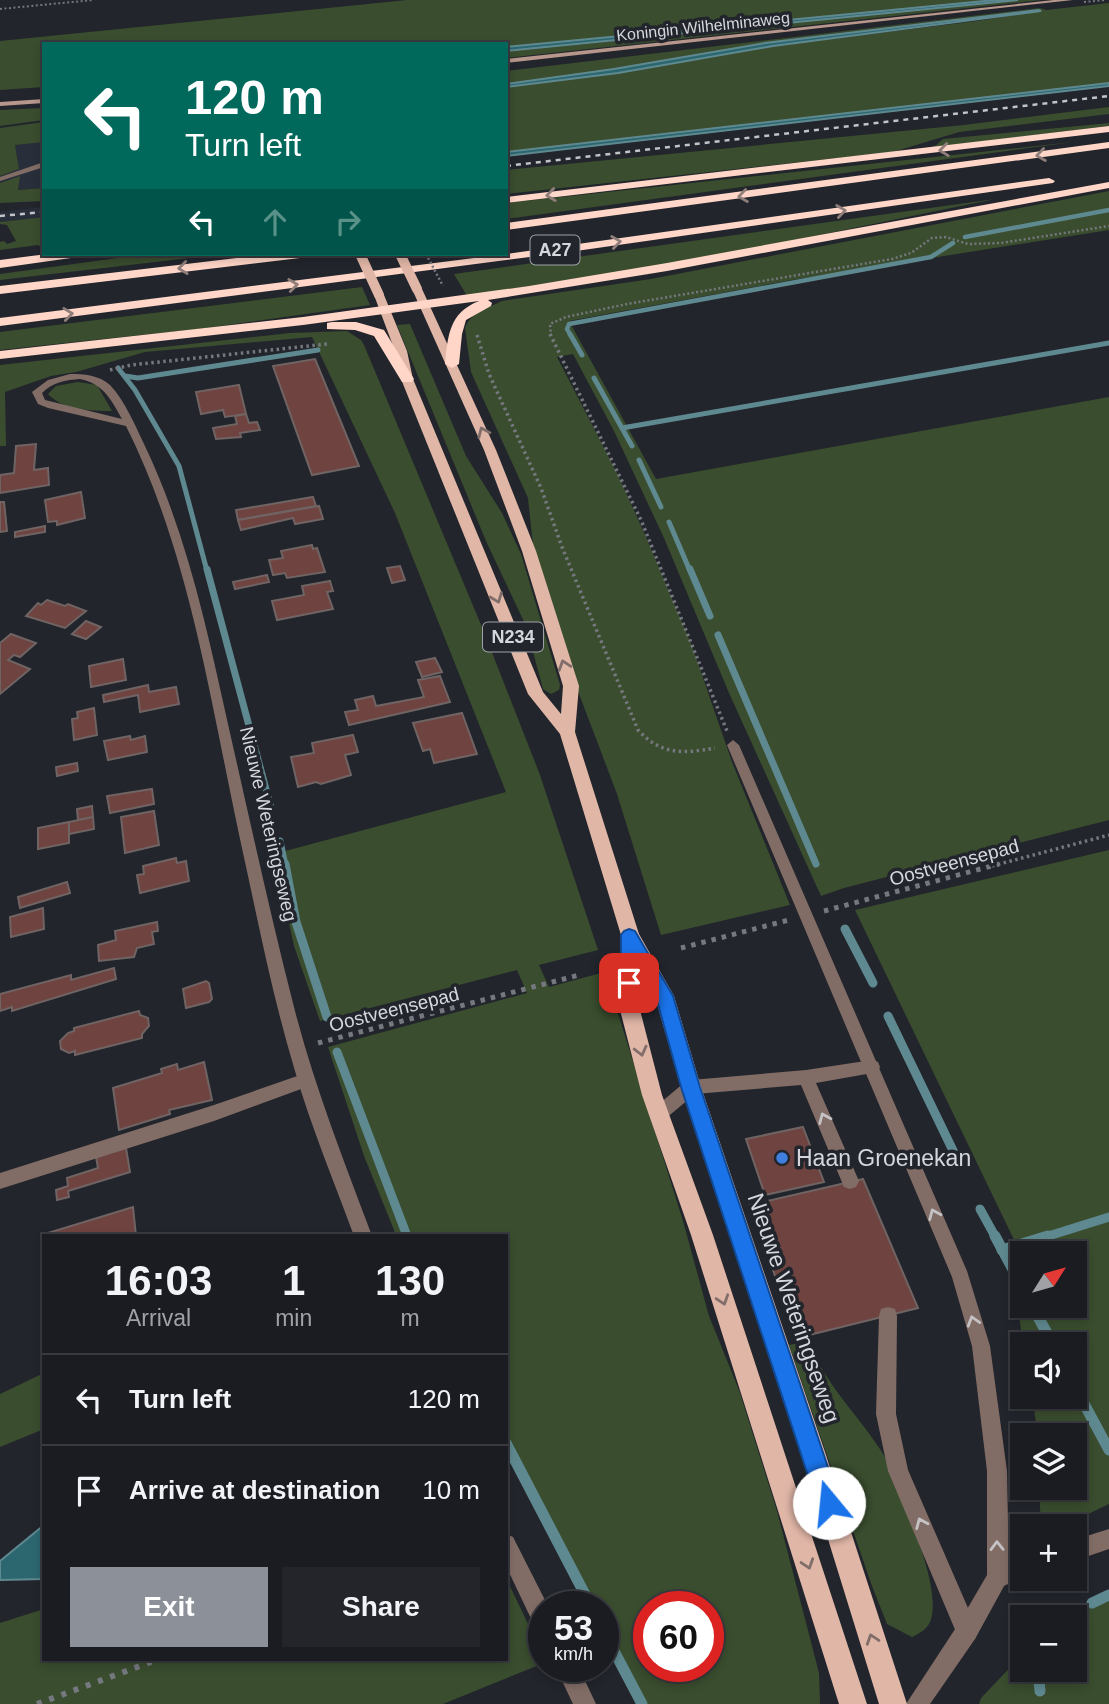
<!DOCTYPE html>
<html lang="en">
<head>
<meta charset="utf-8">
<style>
	:root { --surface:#1a1c21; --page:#23252a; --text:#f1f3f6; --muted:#9fa1a5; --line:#383a3f; --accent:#8c9099 }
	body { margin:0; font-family:Arial,sans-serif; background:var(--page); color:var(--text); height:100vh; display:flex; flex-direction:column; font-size:26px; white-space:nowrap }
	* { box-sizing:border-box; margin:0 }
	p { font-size:23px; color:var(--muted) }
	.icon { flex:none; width:38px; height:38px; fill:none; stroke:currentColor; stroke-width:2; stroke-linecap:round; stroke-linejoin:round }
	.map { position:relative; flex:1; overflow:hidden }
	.side { position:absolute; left:42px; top:1234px; width:466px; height:427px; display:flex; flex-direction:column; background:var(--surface); border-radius:0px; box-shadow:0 4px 10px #0003,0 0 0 2px var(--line) }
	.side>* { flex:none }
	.guide { position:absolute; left:42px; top:42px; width:466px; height:214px; border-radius:0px; box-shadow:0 4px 10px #0003,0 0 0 2px var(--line); background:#00695c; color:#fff; overflow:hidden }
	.needle { width:46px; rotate:53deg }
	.tools { position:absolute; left:1010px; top:1241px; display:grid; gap:14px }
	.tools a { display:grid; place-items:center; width:77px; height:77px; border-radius:0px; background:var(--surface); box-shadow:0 4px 10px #0003,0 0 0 2px var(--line); font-size:35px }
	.speed { position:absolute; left:528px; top:1591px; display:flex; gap:14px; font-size:35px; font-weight:700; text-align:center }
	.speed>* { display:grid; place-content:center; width:91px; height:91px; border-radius:50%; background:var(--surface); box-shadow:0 4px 10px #0003,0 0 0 2px var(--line); line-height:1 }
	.speed small { font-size:18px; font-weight:400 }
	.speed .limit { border:10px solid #d22; background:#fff; color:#111 }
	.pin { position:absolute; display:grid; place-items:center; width:60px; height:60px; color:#fff; margin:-30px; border-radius:14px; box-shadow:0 4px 10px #0006 }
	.me { position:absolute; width:77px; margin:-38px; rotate:343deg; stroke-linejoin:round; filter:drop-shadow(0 0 5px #0008) }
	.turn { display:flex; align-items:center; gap:24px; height:147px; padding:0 28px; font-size:32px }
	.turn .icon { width:91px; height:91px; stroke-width:2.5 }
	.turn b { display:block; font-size:49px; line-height:60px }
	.lanes { display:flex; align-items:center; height:66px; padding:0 28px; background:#0003; justify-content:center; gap:35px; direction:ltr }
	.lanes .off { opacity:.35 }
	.eta { display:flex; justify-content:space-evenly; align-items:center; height:119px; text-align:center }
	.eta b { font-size:42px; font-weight:700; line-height:49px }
	.button { display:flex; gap:14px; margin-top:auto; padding:14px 28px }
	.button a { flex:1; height:80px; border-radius:0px; background:var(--accent); color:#fff; font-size:28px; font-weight:700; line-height:80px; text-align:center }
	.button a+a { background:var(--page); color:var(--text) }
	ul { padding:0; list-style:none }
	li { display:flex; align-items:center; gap:21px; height:91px; padding:0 28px; border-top:2px solid var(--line) }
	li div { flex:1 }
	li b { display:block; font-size:26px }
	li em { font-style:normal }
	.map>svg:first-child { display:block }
	.built { fill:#292e3b }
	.green { fill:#3a4d2e; fill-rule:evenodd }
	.water { fill:#2c6770; stroke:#5f8990; stroke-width:2 }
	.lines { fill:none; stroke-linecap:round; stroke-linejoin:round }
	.stream-far4 { stroke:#5f8990; stroke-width:4.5 }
	.stream-far3 { stroke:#5f8990; stroke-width:5 }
	.stream-far2 { stroke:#5f8990; stroke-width:7 }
	.stream-far1 { stroke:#5f8990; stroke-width:9 }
	.stream { stroke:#5f8990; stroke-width:11 }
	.building { fill:#6f4340; stroke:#6f6463; stroke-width:2 }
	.path-far4 { stroke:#75787e; stroke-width:2; stroke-dasharray:2 2.5; stroke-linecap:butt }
	.path-far3 { stroke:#75787e; stroke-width:2.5; stroke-dasharray:2 2.5; stroke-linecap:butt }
	.path-far2 { stroke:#75787e; stroke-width:3.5; stroke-dasharray:2.5 3.5; stroke-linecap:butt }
	.path-far1 { stroke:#75787e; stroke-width:5; stroke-dasharray:4.5 6; stroke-linecap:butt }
	.path { stroke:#75787e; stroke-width:6; stroke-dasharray:5 8; stroke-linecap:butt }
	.lane { fill:#826d66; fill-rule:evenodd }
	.street { fill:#826d66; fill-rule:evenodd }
	.secondary { fill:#b7968b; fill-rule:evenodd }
	.primary { fill:#e0b6a7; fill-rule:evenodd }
	.highway { fill:#ffd6c7; fill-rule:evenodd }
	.rail { stroke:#c2c4c9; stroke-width:2.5; stroke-dasharray:5 5; stroke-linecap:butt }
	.path-bridge { stroke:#75787e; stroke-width:2.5; stroke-dasharray:2 2.5; stroke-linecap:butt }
	.primary-bridge { stroke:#e0b6a7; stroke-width:10 }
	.oneway { stroke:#907e7a }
	.oneway2 { stroke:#816e6a }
	.oneway3 { stroke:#c4c2c4 }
	.route { fill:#1a73e8; stroke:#114b97; stroke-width:2 }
	.shop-dot { fill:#3f7fe0; stroke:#22252c; stroke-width:2.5 }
	.labels { text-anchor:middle; stroke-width:7; stroke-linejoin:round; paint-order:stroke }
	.far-street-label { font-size:16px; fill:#d5d7dc; stroke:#22252c }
	.shield { fill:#22252c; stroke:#9fa2a7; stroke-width:2 }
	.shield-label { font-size:18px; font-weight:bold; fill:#d5d7dc }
	.street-label { font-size:19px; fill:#d5d7dc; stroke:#22252c }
	.near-poi-label { font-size:23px; fill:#d5d7dc; stroke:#22252c; text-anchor:start }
	.near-street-label { font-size:23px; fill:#d5d7dc; stroke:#22252c }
</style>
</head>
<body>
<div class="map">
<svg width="1109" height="1704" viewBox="0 0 1109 1704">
	<rect width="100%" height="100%" fill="#22252c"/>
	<!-- built -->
	<g class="built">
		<polygon points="44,142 44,188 18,190 19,177 0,183 0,176 19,168 15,145"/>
		<polygon points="44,207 44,217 0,222 0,212"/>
	</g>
	<!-- green -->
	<g class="green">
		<polygon points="407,0 995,0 506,47 506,44 44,44 44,87 0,90 0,41"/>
		<polygon points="1018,0 1042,0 506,58 506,51"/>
		<polygon points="1109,3 1109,83 506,152 506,87 618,73 773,46 977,21 1040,11 765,43 614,69 506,84 506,71 1040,8 1046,10"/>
		<polygon points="1109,107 1109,114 959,132 893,152 506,194 506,170 964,125"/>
		<polygon points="44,108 44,120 0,126 0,110"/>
		<polygon points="44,122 44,142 15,145 19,169 0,176 0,128"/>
		<polygon points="1109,123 1109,126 926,148 935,146 943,139"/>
		<polygon points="1073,142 506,219 506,203"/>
		<polygon points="20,176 18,190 44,188 44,201 0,203 0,183"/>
		<path d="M1109 191V230L792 280 569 321 656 479 1109 397V820L844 888 821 896 729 693 664 538 614 431 573 354 557 357 618 475 646 537 692 646 732 762 790 905 661 935 617 794 573 678 534 555 528 498 471 372 465 328C471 312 488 308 502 301L651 279Z"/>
		<polygon points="995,199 712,257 467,296 454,274"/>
		<polygon points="44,217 44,248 38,245 0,250 0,242 4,241 7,244 16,241 7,225 0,224 0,222"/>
		<polygon points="147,254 224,254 0,280 0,274"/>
		<polygon points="362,287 370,305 198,329 0,350 0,332"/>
		<polygon points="410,324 466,456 502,513 521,554 560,685 559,690 551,694 543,689 526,626 486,541 397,325"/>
		<path d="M347 331 361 340 364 345 484 632 540 775 598 950 539 965 549 987 605 972 683 1221 709 1316 739 1390 777 1511 819 1673 820 1704H636L604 1642V1606H585L506 1452V1236L396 1235 364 1156 328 1047 527 993 517 970 320 1021 294 946 274 854 506 792 395 513 312 337 145 352 76 372 51 376 5 392 6 446H0V365L290 333ZM649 1606H709V1666H649Z"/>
		<path d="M78 382 97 385 112 411C92 411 62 410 48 394L56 386Z"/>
		<path d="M1109 850V1504L1063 1526H1041L1039 1488H1074V1435H1038L1032 1397 1074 1396V1344H1023L1012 1265 1017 1246 855 910ZM1074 1253V1306H1022V1253Z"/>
		<path d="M809 1341C825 1386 861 1417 885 1457 899 1495 942 1582 931 1619 929 1628 920 1633 912 1637L887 1624 872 1586 789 1345Z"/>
		<polygon points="44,1373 44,1429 0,1447 0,1394"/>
		<polygon points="506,1578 544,1657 544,1663 443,1704 0,1704 0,1623 44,1609 44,1659 506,1659"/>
		<polygon points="1109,1595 1109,1704 979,1704 981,1698 1022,1655 1022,1670 1074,1670 1074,1617"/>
	</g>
	<!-- water -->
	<g class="water">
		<polygon points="995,0 1018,0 506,51 506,47"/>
		<polygon points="1038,10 1041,11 773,46 618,73 506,87 506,84 614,69 765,43"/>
		<polygon points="1109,83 1109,86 506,156 506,152"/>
		<polygon points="44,1525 44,1579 0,1580 0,1561"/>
	</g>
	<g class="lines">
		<!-- stream-far4 -->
		<g class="stream-far4">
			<polyline points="965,237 1109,210"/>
			<polyline points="571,336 567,329 569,324 931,257 953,243"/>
		</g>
		<!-- stream-far3 -->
		<g class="stream-far3">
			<polyline points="570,334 582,355"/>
			<polyline points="118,368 135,390 179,466 207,571"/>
			<polyline points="125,376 138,378 318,350"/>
			<polyline points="594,378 632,446"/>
			<polyline points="622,428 1109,343"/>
			<polyline points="639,460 661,507"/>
			<polyline points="669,522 690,571"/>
		</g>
		<!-- stream-far2 -->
		<g class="stream-far2">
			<polyline points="207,569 271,808"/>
			<polyline points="690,569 710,616"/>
			<polyline points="718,635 816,864"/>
			<polyline points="280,841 285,866"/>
		</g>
		<!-- stream-far1 -->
		<g class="stream-far1">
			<polyline points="285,864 296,922 327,1017"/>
			<polyline points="845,929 873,983"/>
			<polyline points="888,1016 959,1163"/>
			<polyline points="337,1052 407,1236"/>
			<polyline points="980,1209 996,1238"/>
			<polyline points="1042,1238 1109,1217"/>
		</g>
		<!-- stream -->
		<g class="stream">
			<polyline points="995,1236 1022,1286"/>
			<polyline points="1002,1250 1048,1236"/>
			<polyline points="1032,1306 1053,1344"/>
			<polyline points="1074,1385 1109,1450"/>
			<polyline points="506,1443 591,1606"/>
			<polyline points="1092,1603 1109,1595"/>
			<polyline points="604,1632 642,1704"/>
			<polyline points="1038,1670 1040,1691"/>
		</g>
	</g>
	<!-- building -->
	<g class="building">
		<polygon points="315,359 359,466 312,475 273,366"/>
		<polygon points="239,385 246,414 225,417 223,410 201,414 196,392"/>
		<polygon points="246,414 249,423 257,422 260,430 240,433 241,437 216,439 213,428 237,424 235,416"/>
		<polygon points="36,444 34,470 48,468 49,485 0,493 0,475 14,473 16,446"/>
		<polygon points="81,492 85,518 57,525 57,521 48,522 45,500"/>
		<polygon points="313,497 316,506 238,520 236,510"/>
		<polygon points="0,502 4,502 7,531 0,532"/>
		<polygon points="319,506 323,519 295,524 293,518 241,530 238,520"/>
		<polygon points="45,526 45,532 15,537 15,532"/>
		<polygon points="312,545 313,549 317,548 325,572 287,578 285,573 273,575 269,560 283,558 281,551"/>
		<polygon points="400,566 405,580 392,583 387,568"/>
		<polygon points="267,575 269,582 235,589 233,582"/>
		<polygon points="330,581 333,591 327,592 333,609 277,620 272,601 304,595 302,586"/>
		<polygon points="47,600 65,606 68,604 86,611 65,628 26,616 38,603 41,605"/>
		<polygon points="86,621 101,627 86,639 72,634"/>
		<polygon points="11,634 36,643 20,657 14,655 8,660 30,669 0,694 0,643"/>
		<polygon points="435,658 442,672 422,677 416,662"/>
		<polygon points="123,659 126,680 91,687 89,666"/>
		<polygon points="440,676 450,702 349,725 345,712 358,710 355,700 373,696 376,706 424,697 418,680"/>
		<polygon points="148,685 149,692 176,687 179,704 140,712 138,695 104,702 103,695"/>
		<polygon points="94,708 97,735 74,740 72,719 78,718 77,712"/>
		<polygon points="462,713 477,754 434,763 430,749 423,751 413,723"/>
		<polygon points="353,735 358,752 345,755 351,775 321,784 316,782 298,787 291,757 314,753 312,743"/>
		<polygon points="130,736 131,740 145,736 147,752 108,760 104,741"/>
		<polygon points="77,763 78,771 57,776 56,767"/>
		<polygon points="152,789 154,804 110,813 107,796"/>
		<polygon points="92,806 93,817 78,820 77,809"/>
		<polygon points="154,811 159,845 125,853 121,817"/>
		<polygon points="93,817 94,829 69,834 69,822"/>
		<polygon points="69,822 69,843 38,849 38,828"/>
		<polygon points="176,858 177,863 186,861 189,881 140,893 137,875 144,874 143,866"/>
		<polygon points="67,882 70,893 20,908 18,897"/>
		<polygon points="43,908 44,929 11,937 10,917"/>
		<polygon points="157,922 158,931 152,932 154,944 137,948 134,957 99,961 98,945 116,940 115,931"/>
		<polygon points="114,968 116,979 12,1011 12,1007 0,1011 0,994 71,975 71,980"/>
		<polygon points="206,981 209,983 212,999 209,1002 186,1008 183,989"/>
		<polygon points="139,1011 140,1015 148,1018 149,1026 142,1034 142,1038 75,1055 75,1051 69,1053 61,1049 60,1041 68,1033 74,1031 74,1028"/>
		<polygon points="204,1062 212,1100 169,1110 170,1114 119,1130 113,1088 162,1073 161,1069 177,1064 178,1070"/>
		<polygon points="803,1127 824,1182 765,1195 746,1139"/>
		<polygon points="126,1148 130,1172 68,1191 69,1197 57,1200 56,1190 68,1186 67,1178 98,1168 96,1157"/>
		<polygon points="863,1179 918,1308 797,1338 750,1205"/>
		<polygon points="133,1207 136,1236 48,1236 48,1233"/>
	</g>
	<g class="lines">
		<!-- path-far4 -->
		<g class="path-far4">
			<polyline points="1084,2 1106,0"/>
			<polyline points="0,9 93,0"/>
		</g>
		<!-- path-far3 -->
		<polyline class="path-far3" points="551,336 550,324 566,317 627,304 892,259 911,253 932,238 946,237 968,244 1001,243 1109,226"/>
		<!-- path-far2 -->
		<g class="path-far2">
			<polyline points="550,334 641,520 727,731"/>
			<path d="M477 335 489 374 541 488 562 547 638 730C661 755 683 754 715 748"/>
			<polyline points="110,370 131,365 327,344"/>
			<polyline points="992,866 1109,835"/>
		</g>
		<!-- path-far1 -->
		<g class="path-far1">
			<polyline points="824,911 999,864"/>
			<polyline points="681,948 789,920"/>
			<polyline points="318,1043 579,975"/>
		</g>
		<!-- path -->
		<polyline class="path" points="37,1704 159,1659"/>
		<!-- lane -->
		<g class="lane">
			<polygon points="44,162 44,167 0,181 0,177"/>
			<polygon points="872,1060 878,1062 880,1067 878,1072 816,1083 859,1181 856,1187 850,1189 844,1187 801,1085 695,1094 665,1119 659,1122 653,1119 651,1114 653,1109 685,1082 691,1080 806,1070"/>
			<polygon points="306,1073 312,1075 314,1080 312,1085 214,1121 0,1189 0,1173 214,1105"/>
			<polygon points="888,1307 895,1309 897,1316 896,1414 908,1470 978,1631 975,1639 967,1642 959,1639 888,1471 876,1414 879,1316 881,1309"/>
			<polygon points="1109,1529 1109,1549 1074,1561 1074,1540"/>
			<polygon points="1022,1558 1022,1578 1024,1578 998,1588 991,1584 987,1577 991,1570"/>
		</g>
		<!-- street -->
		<g class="street">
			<path d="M70 374C84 374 99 375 110 385 125 401 135 425 144 444 188 536 208 634 230 733 251 825 271 918 295 1011 315 1088 344 1161 372 1236H354C334 1181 311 1127 295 1071 272 995 257 916 240 839 210 700 190 554 126 426L48 408 38 404 32 392 48 380ZM80 379C103 383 112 401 122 419L45 400 42 393C53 382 66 380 80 379Z"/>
			<polygon points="733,740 739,745 967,1271 990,1346 1007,1471 1009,1577 975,1639 930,1704 906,1704 959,1623 987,1575 987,1471 972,1346 952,1277 727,745"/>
			<polygon points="506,1534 513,1537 548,1606 544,1606 544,1632 536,1629 506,1566"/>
			<polygon points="555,1666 578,1666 596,1704 573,1704"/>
		</g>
		<!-- secondary -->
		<g class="secondary">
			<polygon points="1054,0 1073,0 506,63 506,59"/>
			<polygon points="44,99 44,103 0,106 0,102"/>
		</g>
		<!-- primary -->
		<polygon class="primary" points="417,286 422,289 496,450 536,551 579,686 575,732 639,934 674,996 701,1087 825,1452 907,1704 879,1704 801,1452 681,1087 655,997 639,969 639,1006 662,1095 713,1235 867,1704 839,1704 691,1235 642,1095 619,1006 621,935 560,734 528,694 401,379 395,351 374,295 379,292 384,295 407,351 413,379 543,692 561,714 563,686 522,551 484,450 412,289"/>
		<!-- highway -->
		<g class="highway">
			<polygon points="1109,126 1109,132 506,203 506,197"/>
			<polygon points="1109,142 1109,148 506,230 506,223"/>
			<polygon points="1049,178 1055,181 1053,183 576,251 0,326 0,318 506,254"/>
			<path d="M1109 182V188L667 271 488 300 492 303 491 306 466 320 462 334 459 364 452 368 445 364C448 335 449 313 479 301L303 325 0 359V351L303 317 529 286 667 263Z"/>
			<polygon points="47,254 77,254 71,258 0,268 0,260"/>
			<polygon points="271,254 306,254 300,258 0,294 0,286"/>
			<polygon points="332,322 356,322 384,330 414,379 412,382 402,382 374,336 355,330 327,329 327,323"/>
		</g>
		<!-- rail -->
		<g class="rail">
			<polyline points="506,166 1109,96"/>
			<polyline points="0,216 44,212"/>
		</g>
		<!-- path-bridge -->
		<polyline class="path-bridge" points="426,254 443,286"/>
		<!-- primary-bridge -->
		<g class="primary-bridge">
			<polyline points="360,254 379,295"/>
			<polyline points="400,254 417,289"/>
		</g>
	</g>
	<!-- one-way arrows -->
	<defs><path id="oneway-chevron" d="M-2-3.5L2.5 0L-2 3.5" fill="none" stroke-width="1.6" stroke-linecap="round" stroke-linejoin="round" transform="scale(1.75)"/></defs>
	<g class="oneway">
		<use href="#oneway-chevron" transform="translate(944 150) rotate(173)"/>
		<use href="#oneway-chevron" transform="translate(1041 155) rotate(172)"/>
		<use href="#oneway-chevron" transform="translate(551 195) rotate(173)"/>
		<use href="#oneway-chevron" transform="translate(743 196) rotate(172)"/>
		<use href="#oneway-chevron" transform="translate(841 211) rotate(-8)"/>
		<use href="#oneway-chevron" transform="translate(616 242) rotate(-8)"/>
		<use href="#oneway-chevron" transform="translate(183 268) rotate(173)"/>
		<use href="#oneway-chevron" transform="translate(293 285) rotate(-7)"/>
		<use href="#oneway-chevron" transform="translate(68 314) rotate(-7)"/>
	</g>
	<g class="oneway2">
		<use href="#oneway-chevron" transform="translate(483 432) rotate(-114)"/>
		<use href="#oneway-chevron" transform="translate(497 598) rotate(69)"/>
		<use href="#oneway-chevron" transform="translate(564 665) rotate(-108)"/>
		<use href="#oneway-chevron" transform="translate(641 1051) rotate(76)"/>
		<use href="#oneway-chevron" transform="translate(723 1300) rotate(72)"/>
		<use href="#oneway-chevron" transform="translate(808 1564) rotate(72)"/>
		<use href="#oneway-chevron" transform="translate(872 1639) rotate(-108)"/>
	</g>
	<g class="oneway3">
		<use href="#oneway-chevron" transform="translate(824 1118) rotate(-113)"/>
		<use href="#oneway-chevron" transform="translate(934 1214) rotate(-113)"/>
		<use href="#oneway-chevron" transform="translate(973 1321) rotate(-107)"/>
		<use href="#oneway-chevron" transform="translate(921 1523) rotate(-113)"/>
		<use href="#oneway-chevron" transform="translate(997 1546) rotate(-91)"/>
	</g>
	<!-- route -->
	<polygon class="route" points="629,929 635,931 673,996 700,1087 840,1503 837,1511 829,1514 821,1511 817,1503 681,1087 656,997 638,966 635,988 629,990 623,988 621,983 621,935 624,931"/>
	<!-- markers -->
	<circle class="shop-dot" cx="782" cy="1158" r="7"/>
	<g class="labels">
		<!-- far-street labels -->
		<g class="far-street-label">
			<text transform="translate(703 26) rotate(-6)" y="6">Koningin Wilhelminaweg</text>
		</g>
		<!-- shield labels -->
		<g class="shield">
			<rect x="530.5" y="235.5" width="49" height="29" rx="5"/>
			<rect x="483" y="622.5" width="60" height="29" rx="5"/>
		</g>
		<g class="shield-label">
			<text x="555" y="256">A27</text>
			<text x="513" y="643">N234</text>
		</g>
		<!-- street labels -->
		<g class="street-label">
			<text transform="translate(269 824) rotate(77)" y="7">Nieuwe Weteringseweg</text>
			<text transform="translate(954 862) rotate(-15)" y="7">Oostveensepad</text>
			<text transform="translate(394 1009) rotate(-14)" y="7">Oostveensepad</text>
		</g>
		<!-- near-poi labels -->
		<g class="near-poi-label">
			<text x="796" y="1166">Haan Groenekan</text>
		</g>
		<!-- near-street labels -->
		<g class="near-street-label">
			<text transform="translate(794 1308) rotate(71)" y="8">Nieuwe Weteringseweg</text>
		</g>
	</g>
</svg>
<div class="tools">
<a><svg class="needle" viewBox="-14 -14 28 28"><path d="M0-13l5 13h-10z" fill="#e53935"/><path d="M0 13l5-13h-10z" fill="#9fa1a5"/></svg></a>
<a><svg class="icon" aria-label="sound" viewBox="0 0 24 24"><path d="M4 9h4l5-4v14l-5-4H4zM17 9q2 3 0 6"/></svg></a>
<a><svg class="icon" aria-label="layers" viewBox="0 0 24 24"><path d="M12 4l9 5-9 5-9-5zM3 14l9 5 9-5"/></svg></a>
<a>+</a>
<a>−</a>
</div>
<div class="speed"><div>53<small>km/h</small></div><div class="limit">60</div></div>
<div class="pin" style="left:629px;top:983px;background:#d93025"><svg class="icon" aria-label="arrive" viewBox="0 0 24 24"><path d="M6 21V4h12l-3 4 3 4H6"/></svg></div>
<svg class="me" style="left:829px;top:1503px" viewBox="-20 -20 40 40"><circle r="19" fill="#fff"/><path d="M0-13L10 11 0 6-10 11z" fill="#1a73e8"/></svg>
<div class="guide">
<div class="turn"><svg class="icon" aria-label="left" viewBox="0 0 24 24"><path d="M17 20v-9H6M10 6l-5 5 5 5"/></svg><div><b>120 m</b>Turn left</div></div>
<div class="lanes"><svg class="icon" aria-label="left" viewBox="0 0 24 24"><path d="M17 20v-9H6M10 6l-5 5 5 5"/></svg><svg class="icon off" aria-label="ahead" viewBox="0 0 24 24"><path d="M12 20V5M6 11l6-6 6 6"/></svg><svg class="icon off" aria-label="right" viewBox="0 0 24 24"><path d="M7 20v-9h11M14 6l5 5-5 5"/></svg></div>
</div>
<section class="side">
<div class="eta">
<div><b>16:03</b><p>Arrival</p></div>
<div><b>1</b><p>min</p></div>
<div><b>130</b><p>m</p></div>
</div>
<ul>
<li><svg class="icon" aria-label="left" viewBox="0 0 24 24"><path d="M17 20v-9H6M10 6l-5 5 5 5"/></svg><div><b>Turn left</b></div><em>120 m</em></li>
<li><svg class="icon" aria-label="arrive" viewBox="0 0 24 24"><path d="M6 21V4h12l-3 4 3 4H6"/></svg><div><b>Arrive at destination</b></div><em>10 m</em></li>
</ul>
<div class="button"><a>Exit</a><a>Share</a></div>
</section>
</div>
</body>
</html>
